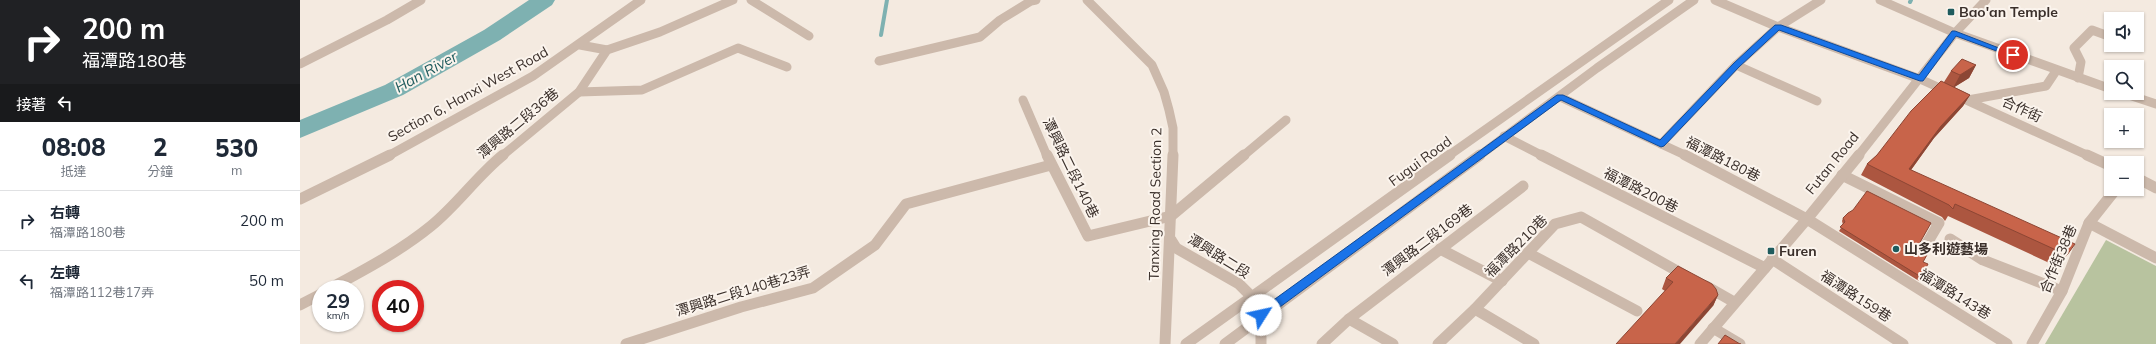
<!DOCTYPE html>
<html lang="zh-TW">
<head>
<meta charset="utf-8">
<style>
	:root { --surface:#fff; --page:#f6f6f7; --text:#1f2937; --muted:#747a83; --line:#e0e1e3 }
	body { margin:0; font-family:Mulish,"Noto Sans TC",sans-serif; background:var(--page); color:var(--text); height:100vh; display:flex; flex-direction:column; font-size:15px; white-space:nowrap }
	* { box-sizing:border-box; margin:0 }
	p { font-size:13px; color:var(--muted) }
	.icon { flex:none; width:22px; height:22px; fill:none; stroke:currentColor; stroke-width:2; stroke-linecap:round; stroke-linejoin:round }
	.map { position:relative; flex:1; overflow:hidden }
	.drawer { display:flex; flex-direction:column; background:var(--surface); width:300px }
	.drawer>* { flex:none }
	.banner { background:#202124; color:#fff; overflow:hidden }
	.buttons { position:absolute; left:1804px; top:12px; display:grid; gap:8px }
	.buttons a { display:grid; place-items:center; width:40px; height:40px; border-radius:0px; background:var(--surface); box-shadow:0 1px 3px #0004; font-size:20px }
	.speed { position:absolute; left:12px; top:280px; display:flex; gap:8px; font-size:20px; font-weight:700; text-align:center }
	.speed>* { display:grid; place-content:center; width:52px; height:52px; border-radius:50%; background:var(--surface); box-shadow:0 1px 3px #0004; line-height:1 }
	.speed small { font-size:10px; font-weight:400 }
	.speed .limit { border:6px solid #d22; background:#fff; color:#111 }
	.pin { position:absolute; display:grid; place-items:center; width:34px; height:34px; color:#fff; margin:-17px; border:2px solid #fff; border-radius:50%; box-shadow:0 1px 4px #0007 }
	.me { position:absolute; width:44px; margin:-22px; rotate:55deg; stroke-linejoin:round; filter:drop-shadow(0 0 3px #0008) }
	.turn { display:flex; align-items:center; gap:14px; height:84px; padding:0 16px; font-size:18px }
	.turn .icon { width:52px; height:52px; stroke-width:2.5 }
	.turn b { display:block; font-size:28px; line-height:34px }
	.then { display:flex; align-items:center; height:38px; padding:0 16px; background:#0003; gap:8px; font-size:15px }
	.eta { display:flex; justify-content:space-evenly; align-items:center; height:68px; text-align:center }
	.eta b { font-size:24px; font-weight:800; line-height:28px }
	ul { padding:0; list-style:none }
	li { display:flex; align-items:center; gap:12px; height:60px; padding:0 16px; border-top:1px solid var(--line) }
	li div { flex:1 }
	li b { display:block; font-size:15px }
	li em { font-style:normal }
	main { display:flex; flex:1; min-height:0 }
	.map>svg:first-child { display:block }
	.green { fill:#b8c39f }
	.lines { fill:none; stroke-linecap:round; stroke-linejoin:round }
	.stream { stroke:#7eb1b1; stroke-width:4 }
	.river { fill:#7eb1b1; fill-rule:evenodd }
	.minor-far1 { stroke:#ccb9ab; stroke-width:9 }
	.minor { stroke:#ccb9ab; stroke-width:11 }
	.wall { fill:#ac5640 }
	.shaded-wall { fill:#8c4634 }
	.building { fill:#c8644a; stroke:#8c4634 }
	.route { fill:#1a73e8; stroke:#114b97 }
	.poi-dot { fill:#1f5b5d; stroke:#fbf4ed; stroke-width:1.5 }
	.labels { text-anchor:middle; stroke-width:4; stroke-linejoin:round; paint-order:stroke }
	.poi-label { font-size:14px; font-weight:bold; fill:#3a2f2a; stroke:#fbf4ed; text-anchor:start }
	.street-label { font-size:14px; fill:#3a2f2a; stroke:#fbf4ed }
	.water-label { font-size:15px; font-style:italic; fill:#1f5b5d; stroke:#fbf4ed }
</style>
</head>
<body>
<main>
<section class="drawer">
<div class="banner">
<div class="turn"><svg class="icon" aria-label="right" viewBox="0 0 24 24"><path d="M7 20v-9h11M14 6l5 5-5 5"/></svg><div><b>200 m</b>福潭路180巷</div></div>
<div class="then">接著<svg class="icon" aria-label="left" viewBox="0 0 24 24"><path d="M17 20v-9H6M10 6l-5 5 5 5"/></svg></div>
</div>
<div class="eta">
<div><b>08:08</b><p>抵達</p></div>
<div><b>2</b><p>分鐘</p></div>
<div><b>530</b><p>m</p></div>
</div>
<ul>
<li><svg class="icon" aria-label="right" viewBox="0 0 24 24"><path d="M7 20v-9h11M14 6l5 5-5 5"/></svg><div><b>右轉</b><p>福潭路180巷</p></div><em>200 m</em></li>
<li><svg class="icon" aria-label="left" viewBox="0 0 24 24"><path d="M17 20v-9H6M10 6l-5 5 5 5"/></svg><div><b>左轉</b><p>福潭路112巷17弄</p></div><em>50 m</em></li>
</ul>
</section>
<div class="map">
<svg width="1856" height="344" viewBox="0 0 1856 344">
	<rect width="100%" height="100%" fill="#f4eae0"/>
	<!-- green -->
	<polygon class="green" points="1806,240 1856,266 1856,344 1745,344"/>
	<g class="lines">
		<!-- stream -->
		<g class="stream">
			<polyline points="1610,2 1611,0"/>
			<polyline points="581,35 587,0"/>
		</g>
		<!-- river -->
		<polygon class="river" points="229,0 255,0 252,5 200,40 103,95 0,138 0,120 85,85 184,30"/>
		<!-- minor-far1 -->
		<g class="minor-far1">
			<polyline points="451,0 509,36"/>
			<polyline points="787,0 852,65 864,92 869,110 873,128 873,156"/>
			<polyline points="1415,0 1478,27 1620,79 1789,156"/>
			<polyline points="1580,0 1655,33 1811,89"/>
			<polyline points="280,45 307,50"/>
			<polyline points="579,61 680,37 700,20 731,1 736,0"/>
			<polyline points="0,64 87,20 121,0"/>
			<polyline points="1436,65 1517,101"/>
			<polyline points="1778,78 1781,62 1774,48 1792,30 1811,37"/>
			<polyline points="279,92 342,90 438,48 487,67"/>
			<polyline points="1823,93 1856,104"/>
			<polyline points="1260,97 1387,156"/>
			<polyline points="723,100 747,156"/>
			<polyline points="1668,100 1746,86 1756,71"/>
			<polyline points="1204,136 1243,156"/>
			<polyline points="1361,144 1436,65 1478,27 1521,0"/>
			<polyline points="88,156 233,76 341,0"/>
			<polyline points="202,156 279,92 307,50 360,32 433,0"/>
			<polyline points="943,156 986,120"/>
			<polyline points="1148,156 1369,0"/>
			<polyline points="1179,156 1297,68 1394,0"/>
			<polyline points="1558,156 1655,33 1686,0"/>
		</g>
		<!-- minor -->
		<g class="minor">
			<polyline points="747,155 788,236 871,216 944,155"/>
			<polyline points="1241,155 1465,268"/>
			<polyline points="1385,155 1507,219 1707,344"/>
			<polyline points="1787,155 1811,166"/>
			<polyline points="1542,175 1639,223 1623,250"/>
			<polyline points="1837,178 1856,188"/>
			<polyline points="0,199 90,155"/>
			<polyline points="1789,223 1856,258"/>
			<polyline points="1650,239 1683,260 1762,291"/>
			<polyline points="871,240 876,248 939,284 952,297"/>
			<polyline points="1140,249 1202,281"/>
			<polyline points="1228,253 1337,311"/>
			<polyline points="1472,259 1603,344"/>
			<polyline points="1406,286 1434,302"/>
			<path d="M29 289C64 270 99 252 131 226 157 205 177 176 203 155"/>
			<polyline points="0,305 21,294"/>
			<polyline points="1175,309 1234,344"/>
			<polyline points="961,315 961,344"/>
			<polyline points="1049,319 1093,344"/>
			<polyline points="1413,328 1440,344"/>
			<polyline points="326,344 441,307 513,288 575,245 606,204 751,165"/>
			<polyline points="865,344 873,155"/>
			<polyline points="886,344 1150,155"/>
			<polyline points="925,344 1180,155"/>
			<polyline points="1022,344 1049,319 1223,186"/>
			<polyline points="1138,344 1175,309 1255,224 1281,217 1386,276"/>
			<polyline points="1400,344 1507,219 1559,155"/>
			<polyline points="1732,344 1762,291 1789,223 1816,189"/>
		</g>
	</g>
	<!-- wall -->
	<g class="wall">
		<polygon points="1676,65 1669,78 1654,87 1670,95 1663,106 1634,138 1611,170 1767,255 1758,267 1648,216 1645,221 1642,217 1561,175 1567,164 1577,155 1644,82 1651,71"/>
		<polygon points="1543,218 1618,246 1623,262 1621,277 1619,281 1539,231 1543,225 1542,221"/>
		<polygon points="1366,278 1418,295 1413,306 1365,291 1362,289"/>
	</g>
	<!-- shaded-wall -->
	<g class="shaded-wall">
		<polygon points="1676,65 1669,78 1653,88 1660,75"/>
		<polygon points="1670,95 1663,106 1634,138 1603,181 1609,169 1641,126"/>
		<polygon points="1418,295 1413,306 1380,344 1375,344"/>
	</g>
	<!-- building -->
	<g class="building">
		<polygon points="1662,59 1676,65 1660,75 1651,71"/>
		<polygon points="1641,81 1670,95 1641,126 1609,169 1775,244 1767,255 1655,204 1653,209 1649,205 1567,164 1577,155 1611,111"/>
		<polygon points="1567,191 1631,223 1618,246 1621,253 1628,253 1623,262 1628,264 1621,277 1540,227 1545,222 1543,218 1548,213 1553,210"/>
		<polygon points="1378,266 1412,284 1416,289 1418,295 1375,344 1316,344 1373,282 1366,278"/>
		<polygon points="1425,335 1440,344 1441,344 1418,344"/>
	</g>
	<!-- route -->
	<polygon class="route" points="1475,25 1481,25 1619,75 1652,31 1655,31 1717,55 1710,56 1656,36 1623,81 1620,81 1479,30 1439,67 1364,146 1361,147 1261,100 965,318 957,318 956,315 957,312 1257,95 1263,95 1360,140 1434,63"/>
	<!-- markers -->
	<g class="poi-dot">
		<rect x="1647" y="8" width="8" height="8" rx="2"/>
		<circle cx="1596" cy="249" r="4"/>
		<rect x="1467" y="247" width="8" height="8" rx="2"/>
	</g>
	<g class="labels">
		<!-- poi labels -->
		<g class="poi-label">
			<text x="1659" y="17">Bao'an Temple</text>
			<text x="1604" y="254">山多利遊藝場</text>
			<text x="1479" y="256">Furen</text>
		</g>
		<!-- street labels -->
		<g class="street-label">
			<text transform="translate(168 94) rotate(-29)" y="5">Section 6, Hanxi West Road</text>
			<text transform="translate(1722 109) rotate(25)" y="5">合作街</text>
			<text transform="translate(218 123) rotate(-40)" y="5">潭興路二段36巷</text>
			<text transform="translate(1423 159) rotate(27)" y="5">福潭路180巷</text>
			<text transform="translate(1120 161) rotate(-36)" y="5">Fugui Road</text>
			<text transform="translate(1532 163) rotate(-51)" y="5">Futan Road</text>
			<text transform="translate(771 168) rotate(64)" y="5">潭興路二段140巷</text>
			<text transform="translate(1341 190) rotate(27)" y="5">福潭路200巷</text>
			<text transform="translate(855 204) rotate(-89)" y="5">Tanxing Road Section 2</text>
			<text transform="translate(1127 240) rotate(-37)" y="5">潭興路二段169巷</text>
			<text transform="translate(1216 246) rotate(-45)" y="5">福潭路210巷</text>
			<text transform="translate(919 256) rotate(32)" y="5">潭興路二段</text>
			<text transform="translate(1758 259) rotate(-67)" y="5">合作街38巷</text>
			<text transform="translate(443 291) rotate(-17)" y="5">潭興路二段140巷23弄</text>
			<text transform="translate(1655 294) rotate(32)" y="5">福潭路143巷</text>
			<text transform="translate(1556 296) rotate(33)" y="5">福潭路159巷</text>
		</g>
		<!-- water labels -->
		<g class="water-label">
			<text transform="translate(126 72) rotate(-29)" y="5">Han River</text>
		</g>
	</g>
</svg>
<div class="buttons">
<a><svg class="icon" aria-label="sound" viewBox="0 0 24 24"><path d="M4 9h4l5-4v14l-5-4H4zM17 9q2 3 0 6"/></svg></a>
<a><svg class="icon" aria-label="search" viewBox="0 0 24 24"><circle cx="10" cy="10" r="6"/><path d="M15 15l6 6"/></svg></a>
<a>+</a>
<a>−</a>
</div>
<div class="speed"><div>29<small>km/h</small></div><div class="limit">40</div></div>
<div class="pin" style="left:1713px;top:55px;background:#d93025"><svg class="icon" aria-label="arrive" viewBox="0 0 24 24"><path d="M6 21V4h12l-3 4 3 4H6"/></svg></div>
<svg class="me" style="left:961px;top:315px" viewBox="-20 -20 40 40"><circle r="19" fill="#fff"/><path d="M0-13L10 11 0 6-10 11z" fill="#1a73e8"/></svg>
</div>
</main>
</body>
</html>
